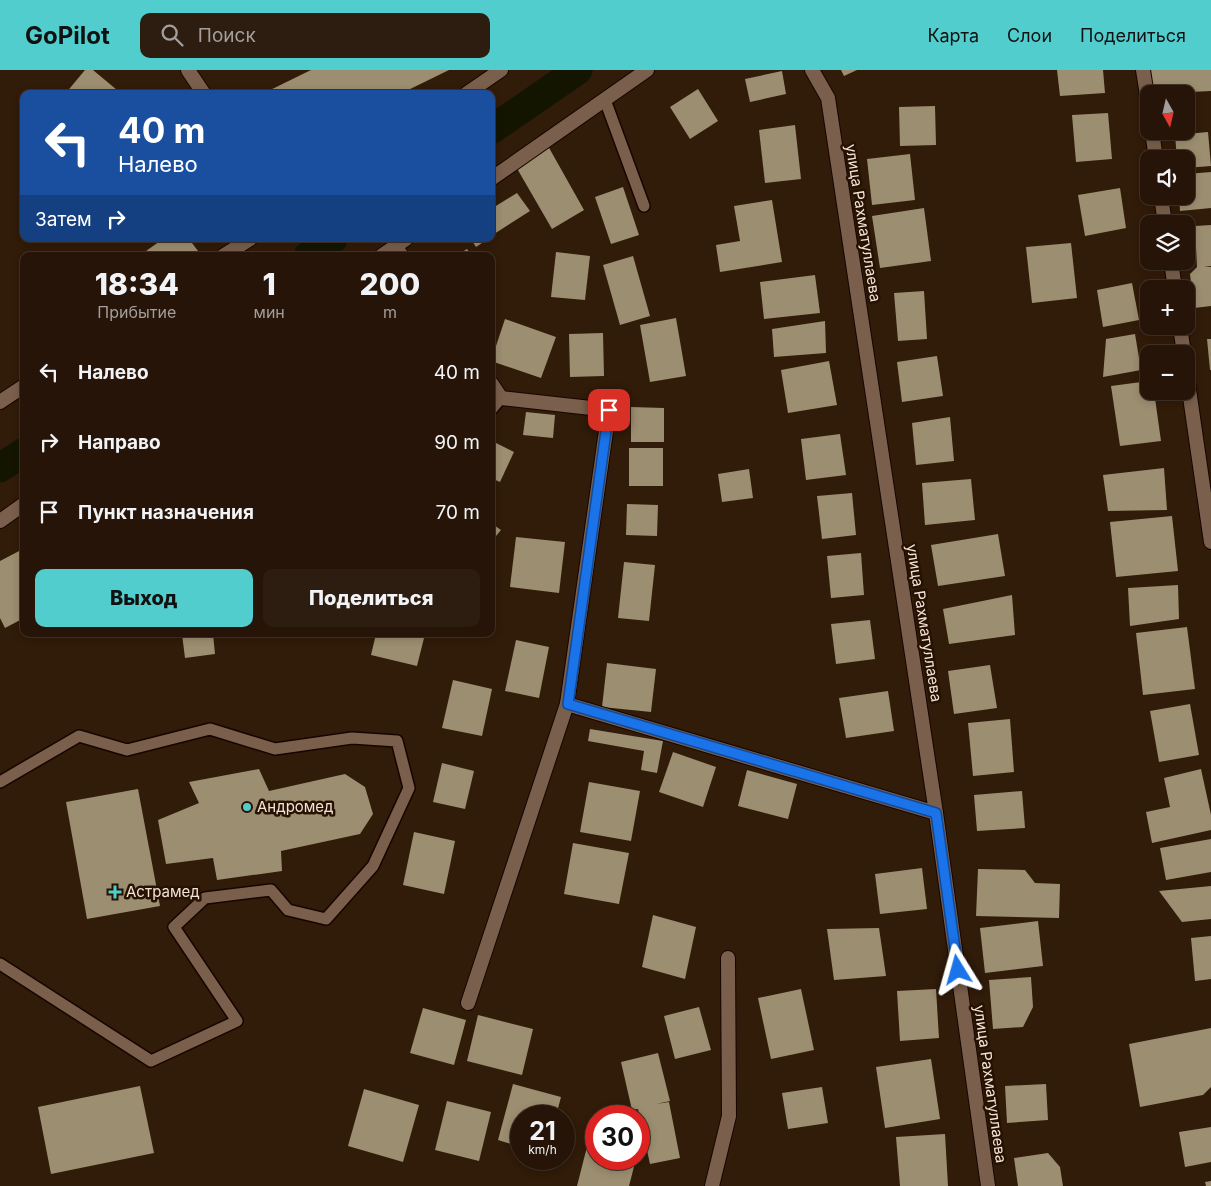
<!DOCTYPE html>
<html lang="ru">
<head>
<meta charset="utf-8">
<style>
	:root { --surface:#251407; --page:#2d1d11; --text:#f1f3f6; --muted:#a39e9b; --line:#423328; --accent:#52cdcd }
	body { margin:0; font-family:Inter,sans-serif; background:var(--page); color:var(--text); height:100vh; display:flex; flex-direction:column; font-size:19px; white-space:nowrap }
	* { box-sizing:border-box; margin:0 }
	p { font-size:16px; color:var(--muted) }
	.icon { flex:none; width:28px; height:28px; fill:none; stroke:currentColor; stroke-width:2; stroke-linecap:round; stroke-linejoin:round }
	.map { position:relative; flex:1; overflow:hidden }
	.details { position:absolute; left:20px; top:182px; width:475px; height:385px; display:flex; flex-direction:column; background:var(--surface); border-radius:10px; box-shadow:0 2px 8px #0003,0 0 0 1px var(--line) }
	.details>* { flex:none }
	.hud { position:absolute; left:20px; top:20px; width:475px; height:152px; border-radius:10px; box-shadow:0 2px 8px #0003,0 0 0 1px var(--line); background:#1a4fa0; color:#fff; overflow:hidden }
	.needle { width:32px; rotate:172deg }
	.tools { position:absolute; left:1140px; top:15px; display:grid; gap:10px }
	.tools a { display:grid; place-items:center; width:55px; height:55px; border-radius:10px; background:var(--surface); box-shadow:0 2px 8px #0003,0 0 0 1px var(--line); font-size:25px }
	.speed { position:absolute; left:510px; top:1035px; display:flex; gap:10px; font-size:25px; font-weight:700; text-align:center }
	.speed>* { display:grid; place-content:center; width:65px; height:65px; border-radius:50%; background:var(--surface); box-shadow:0 2px 8px #0003,0 0 0 1px var(--line); line-height:1 }
	.speed small { font-size:12px; font-weight:400 }
	.speed .limit { border:8px solid #d22; background:#fff; color:#111 }
	.pin { position:absolute; display:grid; place-items:center; width:42px; height:42px; color:#fff; margin:-21px; border-radius:10px; box-shadow:0 2px 8px #0006 }
	.me { position:absolute; width:55px; margin:-28px; rotate:352deg; stroke-linejoin:round; filter:drop-shadow(0 0 4px #0008) }
	.turn { display:flex; align-items:center; gap:18px; height:105px; padding:0 15px; font-size:22px }
	.turn .icon { width:65px; height:65px; stroke-width:2.5 }
	.turn b { display:block; font-size:35px; line-height:42px }
	.then { display:flex; align-items:center; height:48px; padding:0 15px; background:#0003; gap:10px; font-size:19px }
	.eta { display:flex; justify-content:space-evenly; align-items:center; height:85px; text-align:center }
	.eta b { font-size:30px; font-weight:800; line-height:35px }
	.action { display:flex; gap:10px; margin-top:auto; padding:10px 15px }
	.action a { flex:1; height:58px; border-radius:10px; background:var(--accent); color:#111; font-size:20px; font-weight:800; line-height:58px; text-align:center }
	.action a+a { background:var(--page); color:var(--text) }
	ul { padding:0; list-style:none }
	li { display:flex; align-items:center; gap:15px; height:70px; padding:0 15px }
	li div { flex:1 }
	li b { display:block; font-size:19px }
	li em { font-style:normal }
	header { display:flex; align-items:center; gap:30px; box-sizing:border-box; height:70px; padding:0 25px; background:var(--accent); color:#111 }
	header strong { font-size:24px }
	nav { display:flex; gap:28px; margin-inline-start:auto; font-size:18px }
	.search { width:350px; height:45px; background:var(--page); display:flex; align-items:center; gap:12px; box-sizing:border-box; padding:0 18px; border-radius:10px; color:var(--muted); font-size:19px }
	.map>svg:first-child { display:block }
	.lines { fill:none; stroke-linecap:round; stroke-linejoin:round }
	.canal { stroke:#141500; stroke-width:29 }
	.building { fill:#9c8e70 }
	.service-casing { stroke:#180500; stroke-width:14 }
	.minor-casing { stroke:#180500; stroke-width:16 }
	.secondary-casing { stroke:#180500; stroke-width:16 }
	.service { stroke:#7a5f4c; stroke-width:11 }
	.minor { stroke:#7a5f4c; stroke-width:14 }
	.secondary { stroke:#7a5f4c; stroke-width:14 }
	.route-casing { stroke:#114b97; stroke-width:12 }
	.route { stroke:#1a73e8; stroke-width:9 }
	.poi-dot { fill:#52cdcd; stroke:#271202; stroke-width:2 }
	.labels { text-anchor:middle; stroke-width:5; stroke-linejoin:round; paint-order:stroke }
	.street-label { font-size:15px; fill:#f3e3d8; stroke:#271202 }
	.poi-label { font-size:15px; fill:#f3e3d8; stroke:#271202; text-anchor:start }
</style>
</head>
<body>
<header>
<strong>GoPilot</strong>
<div class="search"><svg class="icon" aria-label="search" viewBox="0 0 24 24"><circle cx="10" cy="10" r="6"/><path d="M15 15l6 6"/></svg>Поиск</div>
<nav><a>Карта</a><a>Слои</a><a>Поделиться</a></nav>
</header>
<div class="map">
<svg width="1211" height="1116" viewBox="0 0 1211 1116">
	<rect width="100%" height="100%" fill="#311b09"/>
	<g class="lines">
		<!-- canal -->
		<g class="canal">
			<polyline points="491,60 578,0"/>
			<polyline points="308,186 333,169"/>
			<polyline points="0,398 24,382"/>
		</g>
	</g>
	<!-- building -->
	<g class="building">
		<polygon points="85,0 93,0 117,20 114,24 65,24"/>
		<polygon points="311,0 449,0 400,24 262,24"/>
		<polygon points="841,0 857,0 844,6"/>
		<polygon points="1057,0 1103,0 1105,23 1060,26"/>
		<polygon points="1149,0 1211,0 1211,21 1150,24"/>
		<polygon points="782,1 786,24 750,32 745,9"/>
		<polygon points="698,19 718,51 690,69 670,37"/>
		<polygon points="935,36 936,75 900,76 899,37"/>
		<polygon points="1108,43 1112,89 1076,92 1072,45"/>
		<polygon points="795,55 801,109 765,113 759,60"/>
		<polygon points="1208,62 1211,96 1186,98 1186,89 1177,89 1175,65"/>
		<polygon points="548,76 584,140 552,159 515,95"/>
		<polygon points="910,84 915,130 872,135 867,89"/>
		<polygon points="1211,102 1211,138 1180,141 1179,126 1186,126 1186,104"/>
		<polygon points="623,117 639,165 611,174 595,127"/>
		<polygon points="1120,118 1126,158 1085,166 1078,125"/>
		<polygon points="517,123 530,141 491,166 491,139"/>
		<polygon points="772,130 782,192 720,202 716,175 740,171 734,136"/>
		<polygon points="924,138 931,191 880,198 872,146"/>
		<polygon points="1211,155 1211,196 1204,196 1211,197 1211,236 1194,238 1190,204 1197,197 1195,156"/>
		<polygon points="163,169 189,169 201,185 150,186 146,181"/>
		<polygon points="471,169 488,169 476,177"/>
		<polygon points="1071,173 1077,228 1032,233 1026,177"/>
		<polygon points="467,179 472,186 456,186"/>
		<polygon points="556,182 590,186 585,230 551,227"/>
		<polygon points="633,186 650,246 620,255 603,195"/>
		<polygon points="815,205 820,243 764,249 760,212"/>
		<polygon points="1132,213 1139,250 1103,257 1097,220"/>
		<polygon points="924,221 927,269 898,271 894,223"/>
		<polygon points="676,248 686,306 650,312 640,255"/>
		<polygon points="505,249 556,267 541,308 491,291"/>
		<polygon points="825,251 826,283 774,287 772,259"/>
		<polygon points="603,263 604,306 570,307 569,264"/>
		<polygon points="1135,264 1141,300 1103,307 1106,269"/>
		<polygon points="1207,269 1211,269 1211,300 1210,300"/>
		<polygon points="937,286 943,326 902,332 897,292"/>
		<polygon points="829,291 837,335 788,343 781,300"/>
		<polygon points="1149,311 1149,321 1154,321 1161,371 1120,376 1111,316"/>
		<polygon points="631,337 664,338 664,372 631,372"/>
		<polygon points="526,342 555,345 553,368 523,365"/>
		<polygon points="950,347 954,391 916,395 912,353"/>
		<polygon points="840,364 846,405 806,410 801,369"/>
		<polygon points="492,371 514,382 500,412 491,408"/>
		<rect x="629" y="378" width="34" height="38"/>
		<polygon points="1164,398 1167,440 1108,441 1103,405"/>
		<polygon points="749,399 753,428 722,432 718,404"/>
		<polygon points="971,409 975,450 925,455 922,413"/>
		<polygon points="852,423 856,465 822,469 817,426"/>
		<polygon points="627,434 658,435 657,466 626,465"/>
		<polygon points="1172,446 1178,501 1116,507 1110,452"/>
		<polygon points="491,453 501,460 491,472"/>
		<polygon points="998,464 1005,506 938,516 931,475"/>
		<polygon points="516,467 565,472 559,523 510,517"/>
		<polygon points="21,480 24,487 24,548 5,558 0,548 0,491"/>
		<polygon points="861,483 864,525 831,528 827,486"/>
		<polygon points="624,492 655,495 649,551 618,548"/>
		<polygon points="1178,515 1179,549 1130,556 1128,518"/>
		<polygon points="1012,525 1015,565 949,574 943,539"/>
		<polygon points="870,550 875,589 836,594 831,554"/>
		<polygon points="1187,557 1195,619 1143,625 1136,563"/>
		<polygon points="182,564 213,564 215,584 185,588"/>
		<polygon points="376,564 425,564 417,596 371,585"/>
		<polygon points="516,570 549,577 539,628 505,621"/>
		<polygon points="607,593 656,599 651,642 602,637"/>
		<polygon points="990,595 997,638 954,644 948,601"/>
		<polygon points="453,610 492,619 482,666 442,658"/>
		<polygon points="888,621 894,661 846,668 839,628"/>
		<polygon points="1190,634 1199,685 1159,692 1150,641"/>
		<polygon points="1010,649 1014,702 973,706 968,653"/>
		<polygon points="590,659 663,671 657,703 641,700 644,681 588,671"/>
		<polygon points="673,682 716,697 703,737 659,722"/>
		<polygon points="442,693 474,701 465,739 433,732"/>
		<polygon points="259,699 269,721 345,704 365,717 373,744 360,764 281,781 282,801 217,810 213,788 166,794 158,750 199,733 189,712"/>
		<polygon points="1201,699 1211,745 1211,760 1152,773 1146,742 1170,737 1164,708"/>
		<polygon points="747,700 797,714 788,749 738,736"/>
		<polygon points="589,712 640,721 631,771 580,762"/>
		<polygon points="138,719 160,836 87,849 66,732"/>
		<polygon points="1022,721 1025,758 977,761 974,725"/>
		<polygon points="414,762 455,771 444,824 403,815"/>
		<polygon points="1211,769 1211,802 1166,810 1160,778"/>
		<polygon points="573,773 629,783 619,834 564,824"/>
		<polygon points="922,798 927,839 880,844 875,804"/>
		<polygon points="978,799 1025,800 1035,813 1060,814 1059,848 976,846"/>
		<polygon points="1211,816 1211,849 1182,852 1159,821"/>
		<polygon points="653,845 696,857 685,909 642,897"/>
		<polygon points="1038,851 1043,896 985,903 980,858"/>
		<polygon points="879,858 886,906 834,910 827,859"/>
		<polygon points="1211,866 1211,909 1195,911 1191,868"/>
		<polygon points="1031,907 1033,937 1023,957 993,959 989,910"/>
		<polygon points="801,919 814,980 771,989 758,928"/>
		<polygon points="936,919 939,968 900,971 897,921"/>
		<polygon points="699,937 711,980 675,989 664,946"/>
		<polygon points="423,938 466,950 454,995 410,983"/>
		<polygon points="478,945 533,959 522,1005 467,991"/>
		<polygon points="1211,958 1211,1017 1203,1025 1140,1037 1129,974"/>
		<polygon points="658,983 670,1031 656,1034 669,1032 680,1088 650,1094 638,1039 632,1040 621,992"/>
		<polygon points="931,989 940,1049 885,1058 876,997"/>
		<polygon points="513,1014 561,1027 556,1046 521,1046 521,1077 498,1070"/>
		<polygon points="1046,1014 1048,1050 1007,1053 1005,1016"/>
		<polygon points="140,1016 154,1083 51,1104 38,1037"/>
		<polygon points="822,1017 828,1053 788,1059 782,1023"/>
		<polygon points="364,1019 419,1035 403,1092 348,1076"/>
		<polygon points="447,1031 491,1042 479,1091 435,1080"/>
		<polygon points="1211,1057 1211,1092 1185,1097 1179,1062"/>
		<polygon points="591,1061 596,1062 596,1089 636,1089 629,1116 577,1116"/>
		<polygon points="945,1064 948,1116 900,1116 896,1067"/>
		<polygon points="1048,1083 1060,1097 1063,1116 1018,1116 1014,1088"/>
		<polygon points="1211,1111 1211,1116 1206,1116 1205,1112"/>
	</g>
	<g class="lines">
		<!-- service casing -->
		<g class="service-casing">
			<g id="service">
				<polyline points="605,30 644,136"/>
				<polyline points="491,340 501,328"/>
				<polyline points="0,712 79,666 127,680 210,659 275,679 352,668 397,671 409,718 373,796 326,849 288,840 271,820 205,828 174,857 237,951 151,991 0,894"/>
			</g>
		</g>
		<!-- minor casing -->
		<g class="minor-casing">
			<g id="minor">
				<polyline points="188,0 204,24"/>
				<polyline points="812,0 828,28 936,743 988,1116"/>
				<polyline points="1143,0 1149,38"/>
				<polyline points="1152,61 1156,89"/>
				<polyline points="1161,126 1165,154"/>
				<polyline points="395,176 402,186"/>
				<polyline points="1171,191 1175,219"/>
				<polyline points="1180,256 1184,284"/>
				<polyline points="1186,299 1211,472"/>
				<polyline points="567,634 936,743"/>
				<polyline points="468,933 567,634 609,340 501,328 491,313"/>
				<polyline points="712,1116 729,1046 728,888"/>
			</g>
		</g>
		<!-- secondary casing -->
		<g class="secondary-casing">
			<g id="secondary">
				<polyline points="466,24 501,0"/>
				<polyline points="491,109 647,0"/>
				<polyline points="223,186 250,169"/>
				<polyline points="381,186 406,169"/>
				<polyline points="0,332 24,316"/>
				<polyline points="0,451 24,434"/>
			</g>
		</g>
		<!-- service -->
		<use href="#service" class="service"/>
		<!-- minor -->
		<use href="#minor" class="minor"/>
		<!-- secondary -->
		<use href="#secondary" class="secondary"/>
	</g>
	<g class="lines">
		<!-- route casing -->
		<g class="route-casing">
			<polyline id="route" points="609,340 568,634 936,743 958,900"/>
		</g>
		<!-- route -->
		<use href="#route" class="route"/>
	</g>
	<!-- markers -->
	<g class="poi-dot">
		<circle cx="247" cy="737" r="5"/>
		<path d="M112.5 814.5h5v5h5v5h-5v5h-5v-5h-5v-5h5z"/>
	</g>
	<g class="labels">
		<!-- street labels -->
		<g class="street-label">
			<text transform="translate(863 153) rotate(81)" y="5">улица Рахматуллаева</text>
			<text transform="translate(924 553) rotate(81)" y="5">улица Рахматуллаева</text>
			<text transform="translate(990 1014) rotate(82)" y="5">улица Рахматуллаева</text>
		</g>
		<!-- poi labels -->
		<g class="poi-label">
			<text x="257" y="742">Андромед</text>
			<text x="126" y="827">Астрамед</text>
		</g>
	</g>
</svg>
<div class="tools">
<a><svg class="needle" viewBox="-14 -14 28 28"><path d="M0-13l5 13h-10z" fill="#e53935"/><path d="M0 13l5-13h-10z" fill="#a39e9b"/></svg></a>
<a><svg class="icon" aria-label="sound" viewBox="0 0 24 24"><path d="M4 9h4l5-4v14l-5-4H4zM17 9q2 3 0 6"/></svg></a>
<a><svg class="icon" aria-label="layers" viewBox="0 0 24 24"><path d="M12 4l9 5-9 5-9-5zM3 14l9 5 9-5"/></svg></a>
<a>+</a>
<a>−</a>
</div>
<div class="speed"><div>21<small>km/h</small></div><div class="limit">30</div></div>
<div class="pin" style="left:609px;top:340px;background:#d93025"><svg class="icon" aria-label="arrive" viewBox="0 0 24 24"><path d="M6 21V4h12l-3 4 3 4H6"/></svg></div>
<svg class="me" style="left:958px;top:900px" viewBox="-20 -20 40 40"><path d="M0-17L14 15 0 8-14 15z" fill="#1a73e8" stroke="#fff" stroke-width="4"/></svg>
<div class="hud">
<div class="turn"><svg class="icon" aria-label="left" viewBox="0 0 24 24"><path d="M17 20v-9H6M10 6l-5 5 5 5"/></svg><div><b>40 m</b>Налево</div></div>
<div class="then">Затем<svg class="icon" aria-label="right" viewBox="0 0 24 24"><path d="M7 20v-9h11M14 6l5 5-5 5"/></svg></div>
</div>
<section class="details">
<div class="eta">
<div><b>18:34</b><p>Прибытие</p></div>
<div><b>1</b><p>мин</p></div>
<div><b>200</b><p>m</p></div>
</div>
<ul>
<li><svg class="icon" aria-label="left" viewBox="0 0 24 24"><path d="M17 20v-9H6M10 6l-5 5 5 5"/></svg><div><b>Налево</b></div><em>40 m</em></li>
<li><svg class="icon" aria-label="right" viewBox="0 0 24 24"><path d="M7 20v-9h11M14 6l5 5-5 5"/></svg><div><b>Направо</b></div><em>90 m</em></li>
<li><svg class="icon" aria-label="arrive" viewBox="0 0 24 24"><path d="M6 21V4h12l-3 4 3 4H6"/></svg><div><b>Пункт назначения</b></div><em>70 m</em></li>
</ul>
<div class="action"><a>Выход</a><a>Поделиться</a></div>
</section>
</div>
</body>
</html>
